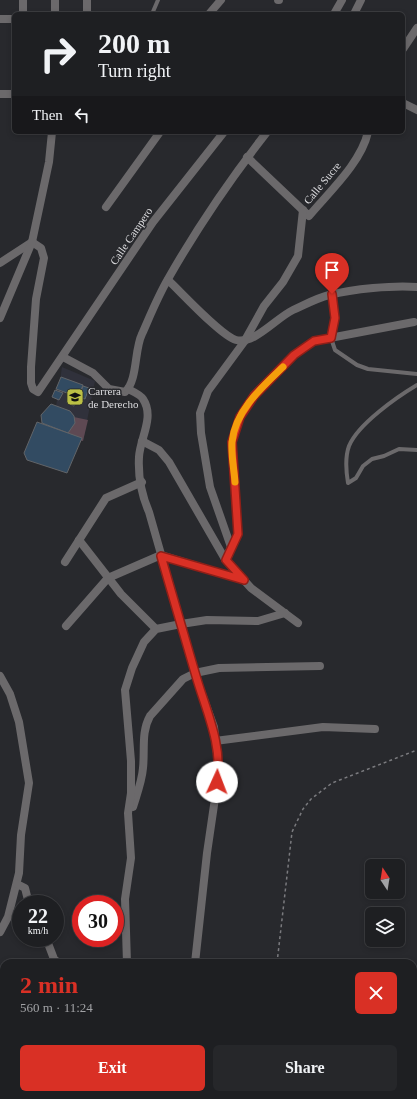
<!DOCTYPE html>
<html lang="en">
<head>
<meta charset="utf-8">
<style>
	:root { --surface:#1e1f22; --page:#26272a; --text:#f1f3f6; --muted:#a1a2a5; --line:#3c3d40; --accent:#d93025 }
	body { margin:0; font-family:"Times New Roman",serif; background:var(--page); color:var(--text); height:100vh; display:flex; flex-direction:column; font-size:15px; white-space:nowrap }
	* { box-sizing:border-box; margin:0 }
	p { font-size:13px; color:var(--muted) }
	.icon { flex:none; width:22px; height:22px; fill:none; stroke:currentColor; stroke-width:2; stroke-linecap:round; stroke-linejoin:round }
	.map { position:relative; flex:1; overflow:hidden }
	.sheet { position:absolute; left:0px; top:959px; width:417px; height:140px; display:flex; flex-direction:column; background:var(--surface); border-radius:12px 12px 0 0; box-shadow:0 2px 6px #0003,0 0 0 1px var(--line) }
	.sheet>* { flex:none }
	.top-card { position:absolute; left:12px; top:12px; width:393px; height:122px; border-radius:6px; box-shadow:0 2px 6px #0003,0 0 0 1px var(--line); background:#1e1f22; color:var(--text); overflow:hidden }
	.needle { width:26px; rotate:348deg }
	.buttons { position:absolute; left:365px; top:859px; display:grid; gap:8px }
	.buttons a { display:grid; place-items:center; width:40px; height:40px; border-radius:6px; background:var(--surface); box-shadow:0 2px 6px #0003,0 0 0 1px var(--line); font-size:20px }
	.speed { position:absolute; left:12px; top:895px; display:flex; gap:8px; font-size:20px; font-weight:700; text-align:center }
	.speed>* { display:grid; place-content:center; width:52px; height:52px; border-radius:50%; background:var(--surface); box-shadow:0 2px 6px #0003,0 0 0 1px var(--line); line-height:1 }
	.speed small { font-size:10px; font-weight:400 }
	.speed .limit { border:6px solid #d22; background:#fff; color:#111 }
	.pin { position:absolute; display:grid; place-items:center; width:34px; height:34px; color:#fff; margin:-41px -17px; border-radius:50% 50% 50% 0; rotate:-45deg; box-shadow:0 0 4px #0007 }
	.pin .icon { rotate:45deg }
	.me { position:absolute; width:44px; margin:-22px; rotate:2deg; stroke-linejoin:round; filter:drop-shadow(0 0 3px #0008) }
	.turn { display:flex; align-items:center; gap:14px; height:84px; padding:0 20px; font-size:18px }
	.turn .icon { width:52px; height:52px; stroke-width:2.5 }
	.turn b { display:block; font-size:28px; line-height:34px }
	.then { display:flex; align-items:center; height:38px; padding:0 20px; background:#0003; gap:8px; font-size:15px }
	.round { display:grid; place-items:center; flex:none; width:42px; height:42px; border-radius:6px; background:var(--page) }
	.summary { display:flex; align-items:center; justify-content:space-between; height:68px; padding:0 20px }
	h1 { font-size:24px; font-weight:600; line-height:30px; color:var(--accent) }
	.cta { display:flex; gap:8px; margin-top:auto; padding:8px 20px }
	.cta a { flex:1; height:46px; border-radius:6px; background:var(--accent); color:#fff; font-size:16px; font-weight:600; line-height:46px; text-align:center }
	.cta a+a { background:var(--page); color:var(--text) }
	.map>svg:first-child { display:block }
	.built { fill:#30313b }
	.green { fill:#5e4953 }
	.building { fill:#324b62; stroke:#616468 }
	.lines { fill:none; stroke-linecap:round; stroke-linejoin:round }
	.path { stroke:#7b7b7f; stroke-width:1.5; stroke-dasharray:3 3; stroke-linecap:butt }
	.lane { stroke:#6b696b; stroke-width:4 }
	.street { stroke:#6b696b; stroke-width:8 }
	.route-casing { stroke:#8d1f18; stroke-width:10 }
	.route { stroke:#d93025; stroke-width:7 }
	.slow { stroke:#f59e0b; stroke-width:7 }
	.labels { text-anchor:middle; stroke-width:3; stroke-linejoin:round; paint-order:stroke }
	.street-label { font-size:11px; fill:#dbdbde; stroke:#28292d }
	.poi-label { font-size:11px; fill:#dbdbde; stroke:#28292d; text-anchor:start }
</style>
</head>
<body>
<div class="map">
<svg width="417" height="1099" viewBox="0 0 417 1099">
	<rect width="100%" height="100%" fill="#28292d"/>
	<!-- built -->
	<polygon class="built" points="62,367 95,381 83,441 55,413"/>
	<!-- green -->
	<polygon class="green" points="55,413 88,420 83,441 50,434"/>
	<!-- building -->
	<g class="building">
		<polygon points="61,377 83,385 78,397 56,389"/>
		<polygon points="83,386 89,388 85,399 79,397"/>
		<polygon points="55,390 63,393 59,400 52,397"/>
		<polygon points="70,397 77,400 74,406 67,403"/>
		<polygon points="51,404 70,411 74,416 75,423 68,433 42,423 41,415"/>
		<polygon points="37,422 82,438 67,473 27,460 24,453"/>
		<polygon points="6,1095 17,1095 20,1099 9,1099"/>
	</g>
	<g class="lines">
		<!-- path -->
		<g class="path">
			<polyline points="277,963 292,832 303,809 311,799 332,783 417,750"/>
			<polyline points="266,1099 267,1095"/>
		</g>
		<!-- lane -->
		<g class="lane">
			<polyline points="152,14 158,0"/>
			<polyline points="332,294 335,318 331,338 335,350 357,365 368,369 417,374"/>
			<path d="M417 385C397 397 358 424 349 446 345 457 346 471 348 483L356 478 363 466 372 459 384 456 399 449 417 450"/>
		</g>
		<!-- street -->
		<g class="street">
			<polyline points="23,0 23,14"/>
			<polyline points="55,0 55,14"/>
			<polyline points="87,0 87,14"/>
			<polyline points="278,0 279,0"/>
			<polyline points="209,14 221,0"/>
			<polyline points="334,14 342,0"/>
			<polyline points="354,14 361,0"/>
			<polyline points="0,19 14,19"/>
			<polyline points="403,49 417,28"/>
			<polyline points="0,94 14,94"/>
			<polyline points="403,103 417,110"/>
			<path d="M247 157 309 216C329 192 361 163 368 132"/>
			<polyline points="106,207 160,132"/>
			<polyline points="32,242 41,248 44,258 36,299 31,367 31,383 33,389 38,392 153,222 224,132"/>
			<polyline points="0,263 32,242"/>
			<path d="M168 280C181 292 221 336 236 340 254 345 276 318 293 310 304 305 317 298 329 295 353 289 393 285 417 287"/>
			<polyline points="0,318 32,242 49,162 52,132"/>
			<path d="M63 357 93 373 109 389 125 392C138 380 134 350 142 334 150 316 158 296 168 279 197 228 231 178 267 132"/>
			<path d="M128 389C132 391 141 395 143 399 155 417 140 438 139 457 138 475 142 496 149 512L196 677 214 727 219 771 207 853 195 963"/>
			<polyline points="142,441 159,450 169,462 225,559 251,588 298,623"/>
			<polyline points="79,540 121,594 156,629"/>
			<polyline points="231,547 210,487 201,433 200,413 208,391 244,342 264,306 283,282 298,256 303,210"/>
			<polyline points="225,559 238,534 232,442 240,417 254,395 294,355 314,341 414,322"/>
			<polyline points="65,562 106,498 142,482"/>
			<polyline points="66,626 108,578 161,555 243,580"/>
			<polyline points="0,676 10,694 19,722 29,783 21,835 19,873 8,917 0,932"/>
			<polyline points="215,741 323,727 375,729"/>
			<path d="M133 807C137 794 142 781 143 768 145 750 141 732 150 716L183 679 195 673 219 668 320 666"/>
			<polyline points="17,884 25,888 29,904"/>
			<polyline points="46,938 54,959 59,963"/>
			<polyline points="127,963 125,899 131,858 128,813 131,793 131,761 125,690 132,668 144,642 156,629 181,624 207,620 258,621 285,613"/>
			<polyline points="0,1036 4,1038"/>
			<polyline points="63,1095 65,1099"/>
			<polyline points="180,1099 181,1095"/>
		</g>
	</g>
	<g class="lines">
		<!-- route casing -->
		<g class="route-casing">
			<path id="route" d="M217 782C223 745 206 711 196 676 184 636 173 596 161 556L244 580 226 560 238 534 232 442 240 417 254 396 294 355 314 341 331 338 335 318 332 294"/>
		</g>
		<!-- route -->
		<use href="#route" class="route"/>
		<!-- slow -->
		<path class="slow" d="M235 482C234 469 231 455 232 442 235 411 262 387 283 367"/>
	</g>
	<!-- icons -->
	<defs>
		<g id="university-square" transform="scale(0.9)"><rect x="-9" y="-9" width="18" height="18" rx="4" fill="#bbc045" stroke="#28292d"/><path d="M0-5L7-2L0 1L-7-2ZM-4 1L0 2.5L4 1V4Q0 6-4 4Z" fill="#111"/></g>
	</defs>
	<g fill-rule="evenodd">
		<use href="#university-square" x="75" y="397"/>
	</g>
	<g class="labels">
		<!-- street labels -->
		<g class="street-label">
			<text transform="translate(322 183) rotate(-50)" y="4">Calle Sucre</text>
			<text transform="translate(131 236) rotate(-56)" y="4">Calle Campero</text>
		</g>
		<!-- poi labels -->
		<g class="poi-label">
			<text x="88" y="395">Carrera<tspan x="88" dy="13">de Derecho</tspan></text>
		</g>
	</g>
</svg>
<div class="buttons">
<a><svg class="needle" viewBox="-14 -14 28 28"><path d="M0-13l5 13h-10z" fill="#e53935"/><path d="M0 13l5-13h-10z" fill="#a1a2a5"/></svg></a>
<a><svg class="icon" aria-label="layers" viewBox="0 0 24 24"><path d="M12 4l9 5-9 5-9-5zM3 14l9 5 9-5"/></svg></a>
</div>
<div class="speed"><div>22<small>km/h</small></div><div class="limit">30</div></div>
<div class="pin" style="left:332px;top:294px;background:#d93025"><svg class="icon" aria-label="arrive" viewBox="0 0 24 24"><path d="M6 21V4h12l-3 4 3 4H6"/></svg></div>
<svg class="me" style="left:217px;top:782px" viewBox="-20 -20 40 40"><circle r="19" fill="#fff"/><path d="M0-13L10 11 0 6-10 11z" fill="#d93025"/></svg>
<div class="top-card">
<div class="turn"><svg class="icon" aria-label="right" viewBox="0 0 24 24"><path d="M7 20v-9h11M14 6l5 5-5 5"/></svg><div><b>200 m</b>Turn right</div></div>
<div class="then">Then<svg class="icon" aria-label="left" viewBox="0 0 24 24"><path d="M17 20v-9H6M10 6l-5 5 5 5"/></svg></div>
</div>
<section class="sheet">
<div class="summary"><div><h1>2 min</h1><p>560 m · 11:24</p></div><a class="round" style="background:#d93025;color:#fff"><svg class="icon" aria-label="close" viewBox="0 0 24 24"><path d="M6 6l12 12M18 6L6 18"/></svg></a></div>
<div class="cta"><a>Exit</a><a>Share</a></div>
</section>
</div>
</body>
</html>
